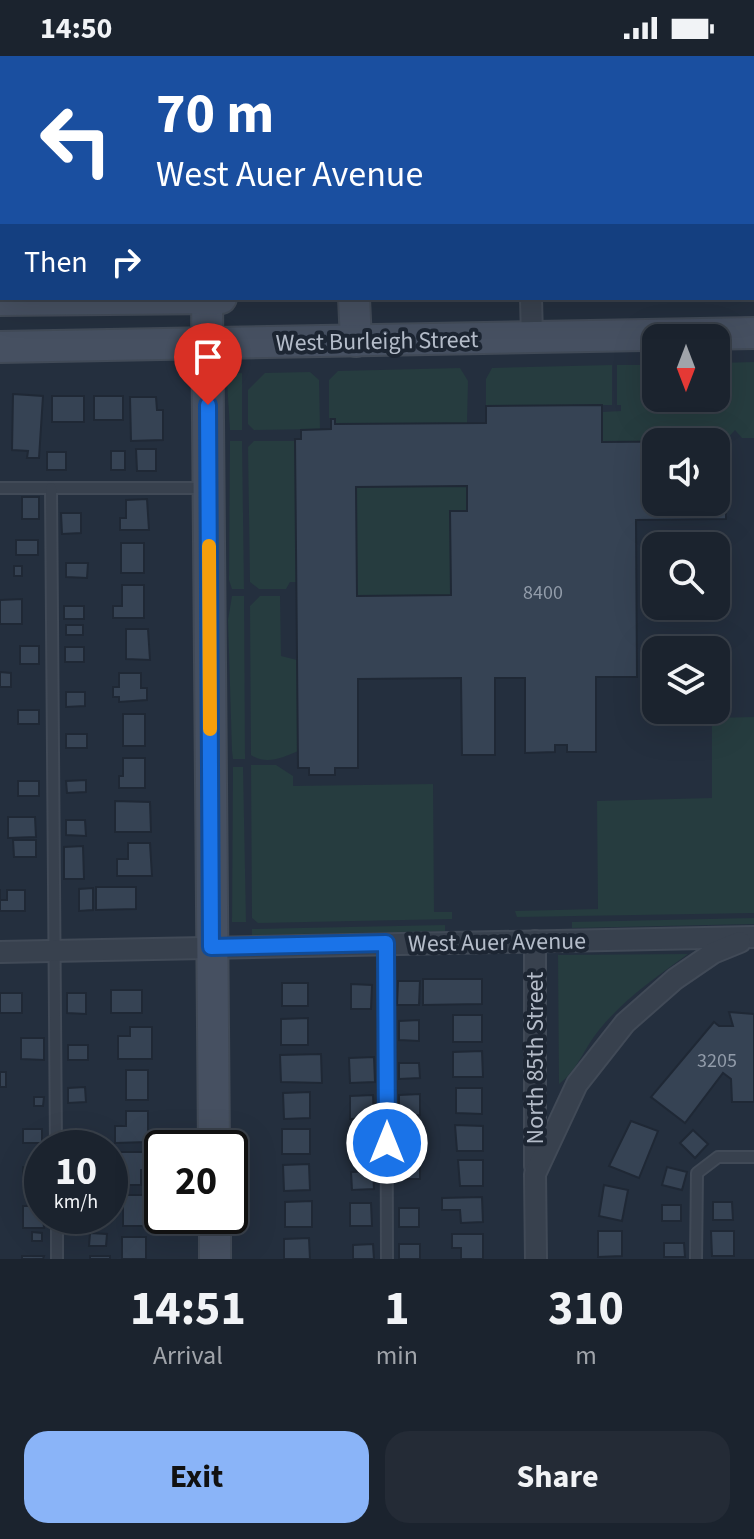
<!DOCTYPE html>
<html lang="en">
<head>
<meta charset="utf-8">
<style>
	:root { --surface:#1b232e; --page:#242b36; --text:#f1f3f6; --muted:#a0a4aa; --line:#39404a; --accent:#8ab4f8 }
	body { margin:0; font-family:"Source Sans 3",sans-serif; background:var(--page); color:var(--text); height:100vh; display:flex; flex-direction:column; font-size:30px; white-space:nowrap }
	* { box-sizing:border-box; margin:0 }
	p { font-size:26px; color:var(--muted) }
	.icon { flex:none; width:44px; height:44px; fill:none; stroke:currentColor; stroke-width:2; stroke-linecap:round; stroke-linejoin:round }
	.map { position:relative; height:1203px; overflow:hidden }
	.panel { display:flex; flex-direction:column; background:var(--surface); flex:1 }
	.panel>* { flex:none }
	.hud { position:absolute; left:0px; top:0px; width:754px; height:244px; box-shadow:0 8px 32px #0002,0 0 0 2px var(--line); background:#1a4fa0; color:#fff; overflow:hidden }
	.needle { width:52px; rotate:180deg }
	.buttons { position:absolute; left:642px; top:268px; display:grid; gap:16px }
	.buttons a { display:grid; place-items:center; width:88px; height:88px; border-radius:16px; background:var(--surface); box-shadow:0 8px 32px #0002,0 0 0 2px var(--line); font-size:40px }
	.speed { position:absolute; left:24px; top:1074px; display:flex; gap:16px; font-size:40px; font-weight:700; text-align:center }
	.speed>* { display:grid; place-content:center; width:104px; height:104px; border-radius:50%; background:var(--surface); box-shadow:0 8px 32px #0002,0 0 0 2px var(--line); line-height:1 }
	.speed small { font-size:20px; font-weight:400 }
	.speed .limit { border:4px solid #111; border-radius:12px; background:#fff; color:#111 }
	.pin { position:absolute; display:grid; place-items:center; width:68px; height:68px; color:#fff; margin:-82px -34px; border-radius:50% 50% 50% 0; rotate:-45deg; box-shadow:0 0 8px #0007 }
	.pin .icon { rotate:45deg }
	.me { position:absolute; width:88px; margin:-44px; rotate:0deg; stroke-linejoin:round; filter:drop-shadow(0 0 6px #0008) }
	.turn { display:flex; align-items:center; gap:28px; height:168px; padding:0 24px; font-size:36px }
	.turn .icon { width:104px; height:104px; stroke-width:2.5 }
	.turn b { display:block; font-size:56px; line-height:68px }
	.then { display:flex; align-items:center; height:76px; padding:0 24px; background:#0003; gap:16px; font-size:30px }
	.eta { display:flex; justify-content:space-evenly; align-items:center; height:136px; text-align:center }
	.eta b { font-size:48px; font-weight:700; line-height:56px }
	.action { display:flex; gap:16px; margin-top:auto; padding:16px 24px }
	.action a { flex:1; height:92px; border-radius:24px; background:var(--accent); color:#111; font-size:32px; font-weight:700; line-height:92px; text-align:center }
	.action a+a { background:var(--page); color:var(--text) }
	.status { display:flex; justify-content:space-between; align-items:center; height:56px; padding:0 40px; background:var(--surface); direction:ltr }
	.status svg { height:22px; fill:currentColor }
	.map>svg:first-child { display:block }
	.green { fill:#263c3f }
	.building { fill:#364354; stroke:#1f2835; stroke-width:2; fill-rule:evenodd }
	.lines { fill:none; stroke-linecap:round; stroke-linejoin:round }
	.lane-casing { stroke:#414a57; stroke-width:14 }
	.street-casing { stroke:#414a57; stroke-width:24 }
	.secondary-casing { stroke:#414a57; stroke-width:34 }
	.lane { stroke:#38414e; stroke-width:10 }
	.street { stroke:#38414e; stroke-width:20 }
	.secondary { stroke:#465061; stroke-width:30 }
	.route-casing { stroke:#114b97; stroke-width:20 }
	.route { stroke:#1a73e8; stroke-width:14 }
	.slow { stroke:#f59e0b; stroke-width:14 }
	.labels { text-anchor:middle; stroke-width:8; stroke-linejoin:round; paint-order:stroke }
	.number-label { font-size:20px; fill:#929caa }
	.street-label { font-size:24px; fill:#b4bcc9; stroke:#1d2633 }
</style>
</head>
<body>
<div class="status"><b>14:50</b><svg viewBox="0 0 49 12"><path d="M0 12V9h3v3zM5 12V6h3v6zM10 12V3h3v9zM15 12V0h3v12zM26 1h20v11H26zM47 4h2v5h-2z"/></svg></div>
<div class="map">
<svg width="754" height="1203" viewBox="0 0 754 1203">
	<rect width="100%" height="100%" fill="#242f3e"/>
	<!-- green -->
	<g class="green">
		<polygon points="754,306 754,382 742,382 735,374 725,385 602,386 602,356 621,355 621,349 617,349 617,309 656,309 656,342 716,342 716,307"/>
		<polygon points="612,309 612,349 486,350 486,323 492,312"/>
		<polygon points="460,312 468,325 467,367 335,368 334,363 329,362 329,324 338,315"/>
		<polygon points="310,316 319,324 320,373 254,374 248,368 248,334 265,317"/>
		<polygon points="242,317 242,374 230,374 227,324 228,318"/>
		<polygon points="230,385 242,385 244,533 232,533 229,524"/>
		<polygon points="254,385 295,385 297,526 290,526 286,533 259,533 250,526 248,391"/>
		<polygon points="467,430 467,455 450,456 451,539 357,540 356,431"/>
		<polygon points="232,540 244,540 245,703 233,703 232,695 228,564"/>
		<path d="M260 540H280L281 600 297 604 298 695C282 702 266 709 251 699L250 550Z"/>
		<polygon points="754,661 754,857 517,861 515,855 598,853 597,745 712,742 712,662"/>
		<polygon points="251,709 276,709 293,720 293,730 433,728 434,856 452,856 452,863 258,867 252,862"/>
		<polygon points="233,711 243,711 246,866 232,866"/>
		<polygon points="754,862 754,868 572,872 572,866"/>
		<polygon points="445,869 445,875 252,879 252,873"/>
		<path d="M688 898C656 921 624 943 599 974 584 992 578 1014 559 1028L558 899Z"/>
	</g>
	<!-- building -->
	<g class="building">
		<rect x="274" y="0" width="43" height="2"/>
		<polygon points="440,0 478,0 478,1 440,2"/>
		<rect x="752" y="145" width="2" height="34"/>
		<polygon points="13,338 43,340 39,402 27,402 28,395 12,394"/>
		<rect x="52" y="340" width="32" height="26"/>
		<rect x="94" y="340" width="29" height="24"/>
		<polygon points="130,341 156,341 157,354 163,354 163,384 131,385"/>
		<path d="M602 349V386L725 385V419H720V431H726V463L636 464 637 621H596V696H567V689H555V696L525 697V622H495V699H462L461 622 358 623V712H335V719H309V712H298L295 383H301V374L331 373V363H335V368L486 367V350ZM656 386H716V446H656ZM467 430V455H450L451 539 357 540 356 431Z"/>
		<polygon points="136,393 156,393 156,415 137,415"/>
		<rect x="111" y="395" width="14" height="19"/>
		<rect x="47" y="396" width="19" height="18"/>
		<rect x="22" y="441" width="17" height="22"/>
		<polygon points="147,443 149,474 120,474 120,462 126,462 126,444"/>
		<polygon points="61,457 81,457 81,477 62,478"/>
		<rect x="16" y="484" width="22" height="15"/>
		<rect x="121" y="487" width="23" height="30"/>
		<polygon points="66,507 88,507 87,522 66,521"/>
		<rect x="14" y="510" width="8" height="10"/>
		<polygon points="122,529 144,529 144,562 113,562 113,550 122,550"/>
		<polygon points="22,543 22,568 0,568 0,544"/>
		<rect x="64" y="550" width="20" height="13"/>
		<rect x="66" y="569" width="17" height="10"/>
		<polygon points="126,573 148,573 150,604 126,603"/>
		<rect x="20" y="590" width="19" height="18"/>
		<rect x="65" y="591" width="19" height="15"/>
		<polygon points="0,616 11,617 11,631 0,631"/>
		<polygon points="119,617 141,617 141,632 147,632 147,644 119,646 119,641 113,641 113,631 119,631"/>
		<polygon points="66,636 85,636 85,650 66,651"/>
		<rect x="18" y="654" width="21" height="14"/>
		<rect x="123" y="658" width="22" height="32"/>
		<rect x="66" y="678" width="21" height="14"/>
		<polygon points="123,702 145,702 145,732 119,732 119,720 123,720"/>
		<polygon points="86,724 86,736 67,737 66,725"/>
		<rect x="18" y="725" width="21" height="15"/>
		<polygon points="115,745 150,746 151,776 115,776"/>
		<polygon points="8,761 35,761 36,781 8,782"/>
		<polygon points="66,764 85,764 86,780 66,779"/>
		<polygon points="13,784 36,784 36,801 14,801"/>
		<polygon points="128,787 150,787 152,820 117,820 117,803 128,803"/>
		<polygon points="83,790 84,823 64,823 64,791"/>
		<polygon points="96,831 136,831 136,853 96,854"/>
		<polygon points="93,832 93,854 79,855 79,833"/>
		<polygon points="0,833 0,844 7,844 7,834 25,834 25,855 0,855"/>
		<polygon points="423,923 482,923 482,948 423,949"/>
		<polygon points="398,925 420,925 419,949 397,949"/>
		<rect x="282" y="927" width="26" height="23"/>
		<polygon points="351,928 372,929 371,953 351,953"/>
		<rect x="111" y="934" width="31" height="23"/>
		<rect x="0" y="937" width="22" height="20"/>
		<polygon points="67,937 86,937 86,958 67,957"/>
		<polygon points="729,956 754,958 754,1046 732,1046 731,1023 723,1017 685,1067 651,1041 714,966 719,970 733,970"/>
		<rect x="453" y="959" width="29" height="27"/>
		<polygon points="308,962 308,989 281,989 281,963"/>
		<polygon points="419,964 419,985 399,984 399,965"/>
		<polygon points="130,971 152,971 152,1003 118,1003 118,980 130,980"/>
		<polygon points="21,982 44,982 44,1004 21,1003"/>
		<rect x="68" y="989" width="20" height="15"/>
		<polygon points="482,995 483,1021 453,1021 453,996"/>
		<polygon points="321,998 322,1027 281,1026 280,999"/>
		<polygon points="374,1001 375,1026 350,1027 349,1002"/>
		<polygon points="399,1007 419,1007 420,1022 399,1023"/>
		<rect x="126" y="1014" width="22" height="30"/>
		<rect x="0" y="1016" width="6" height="15"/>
		<polygon points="85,1031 86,1046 68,1047 68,1032"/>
		<polygon points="456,1032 482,1032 482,1058 456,1057"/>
		<polygon points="310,1036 310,1062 284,1063 283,1037"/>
		<polygon points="420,1038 420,1059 399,1060 399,1039"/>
		<polygon points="373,1039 374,1062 350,1063 350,1040"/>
		<polygon points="34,1041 44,1041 43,1050 34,1050"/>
		<polygon points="126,1055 148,1055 148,1086 115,1087 115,1070 126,1070"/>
		<polygon points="631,1065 658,1075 639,1122 609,1110"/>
		<polygon points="455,1069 483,1070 483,1095 457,1095"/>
		<rect x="23" y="1073" width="19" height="14"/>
		<rect x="282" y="1073" width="28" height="25"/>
		<polygon points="68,1074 87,1074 87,1088 69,1088"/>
		<polygon points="693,1074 708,1088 695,1102 680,1087"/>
		<polygon points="373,1075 373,1097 352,1097 351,1076"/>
		<polygon points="398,1076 422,1076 422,1096 399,1097"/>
		<polygon points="118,1096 152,1096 152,1114 141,1114 141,1129 110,1129 110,1106 118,1106"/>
		<polygon points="458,1104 483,1104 483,1130 460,1130"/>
		<polygon points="309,1108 310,1134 284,1135 283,1109"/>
		<rect x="400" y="1109" width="20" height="14"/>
		<rect x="23" y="1111" width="19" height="20"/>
		<polygon points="667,1111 687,1116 682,1134 662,1129"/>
		<polygon points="373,1115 374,1133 352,1134 351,1116"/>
		<polygon points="604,1129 628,1134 622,1165 599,1160"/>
		<rect x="123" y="1139" width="23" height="31"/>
		<polygon points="482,1141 483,1166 461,1167 460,1154 442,1154 442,1142"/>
		<polygon points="312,1145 312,1171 285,1171 285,1146"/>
		<polygon points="713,1146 732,1146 733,1164 713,1164"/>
		<polygon points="350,1147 371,1147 372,1170 350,1170"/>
		<rect x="662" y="1149" width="19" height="16"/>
		<polygon points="23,1150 42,1150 44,1172 23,1172"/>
		<rect x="399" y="1152" width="20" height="19"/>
		<polygon points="598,1175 622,1175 622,1200 598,1201"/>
		<polygon points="711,1175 734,1175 734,1200 712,1200"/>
		<polygon points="32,1176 42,1177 42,1185 32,1185"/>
		<polygon points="90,1177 107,1178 106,1190 89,1190"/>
		<polygon points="452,1178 483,1178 483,1203 461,1203 461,1192 452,1192"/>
		<rect x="122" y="1181" width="24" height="22"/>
		<polygon points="309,1182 310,1203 284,1203 284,1183"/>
		<polygon points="664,1187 684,1187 685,1201 664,1201"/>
		<polygon points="373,1188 374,1203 353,1203 353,1189"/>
		<rect x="399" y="1188" width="21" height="15"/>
		<polygon points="22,1200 44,1200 43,1203 22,1203"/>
		<rect x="90" y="1200" width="20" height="3"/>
	</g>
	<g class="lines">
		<!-- lane casing -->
		<g class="lane-casing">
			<g id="lane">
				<polyline points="381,0 381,2"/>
				<polyline points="691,0 691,2"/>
				<polyline points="43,2 43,0"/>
				<polyline points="752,89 754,88"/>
				<polyline points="0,103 2,103"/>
				<polyline points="0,432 206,432"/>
				<polyline points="51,432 56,1092"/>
				<polyline points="386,887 387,1203"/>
				<polyline points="57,1160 57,1203"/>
				<polyline points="696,1203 697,1117 718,1101 754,1101"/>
			</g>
		</g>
		<!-- street casing -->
		<g class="street-casing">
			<g id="street">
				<polyline points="531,2 531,0"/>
				<polyline points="531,242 532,281"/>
				<polyline points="535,885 535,1110"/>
				<polyline points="0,896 754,881"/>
				<polyline points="536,1203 535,1118 577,1028 625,967 675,923 713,897 740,886"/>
			</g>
		</g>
		<!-- secondary casing -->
		<g class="secondary-casing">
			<g id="secondary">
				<polyline points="207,2 207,0"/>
				<polyline points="752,229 754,229"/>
				<polyline points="207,242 214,1092"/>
				<polyline points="354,242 356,285"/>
				<polyline points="0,244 221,242"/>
				<polyline points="0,291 754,277"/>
				<polyline points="215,1160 215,1203"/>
			</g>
		</g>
		<!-- lane -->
		<use href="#lane" class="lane"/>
		<!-- street -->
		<use href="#street" class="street"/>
		<!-- secondary -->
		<use href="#secondary" class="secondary"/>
	</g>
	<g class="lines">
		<!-- route casing -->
		<g class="route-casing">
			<polyline id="route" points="208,349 211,891 386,887 387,1087"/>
		</g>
		<!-- route -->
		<use href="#route" class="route"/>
		<!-- slow -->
		<polyline class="slow" points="209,490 210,673"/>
	</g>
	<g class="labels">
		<!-- number labels -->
		<g class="number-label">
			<text x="543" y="543">8400</text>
			<text x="717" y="1011">3205</text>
		</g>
		<!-- street labels -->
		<g class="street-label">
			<text transform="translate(377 285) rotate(-1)" y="8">West Burleigh Street</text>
			<text transform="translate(497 886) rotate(-1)" y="8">West Auer Avenue</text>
			<text transform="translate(535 1002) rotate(-90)" y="8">North 85th Street</text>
		</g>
	</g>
</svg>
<div class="buttons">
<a><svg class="needle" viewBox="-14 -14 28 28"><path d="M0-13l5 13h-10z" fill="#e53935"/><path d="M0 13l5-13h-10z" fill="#a0a4aa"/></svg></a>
<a><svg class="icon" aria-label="sound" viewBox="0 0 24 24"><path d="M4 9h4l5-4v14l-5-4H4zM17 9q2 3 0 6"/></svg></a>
<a><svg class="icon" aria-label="search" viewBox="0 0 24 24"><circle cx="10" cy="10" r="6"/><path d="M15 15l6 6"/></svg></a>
<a><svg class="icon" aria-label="layers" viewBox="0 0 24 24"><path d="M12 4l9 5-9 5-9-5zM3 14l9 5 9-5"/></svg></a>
</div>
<div class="speed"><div>10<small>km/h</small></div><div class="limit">20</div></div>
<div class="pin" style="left:208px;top:349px;background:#d93025"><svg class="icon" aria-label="arrive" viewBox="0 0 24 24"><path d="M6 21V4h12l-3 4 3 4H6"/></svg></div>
<svg class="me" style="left:387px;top:1087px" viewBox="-20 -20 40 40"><circle r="17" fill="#1a73e8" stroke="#fff" stroke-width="3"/><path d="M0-11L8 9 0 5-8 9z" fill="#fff"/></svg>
<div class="hud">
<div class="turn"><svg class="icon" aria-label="left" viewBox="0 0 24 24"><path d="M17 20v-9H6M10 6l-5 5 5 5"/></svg><div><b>70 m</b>West Auer Avenue</div></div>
<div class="then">Then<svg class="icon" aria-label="right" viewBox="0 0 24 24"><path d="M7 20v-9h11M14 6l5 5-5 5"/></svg></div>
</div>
</div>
<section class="panel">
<div class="eta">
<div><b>14:51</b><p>Arrival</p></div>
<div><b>1</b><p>min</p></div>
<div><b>310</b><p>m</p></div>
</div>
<div class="action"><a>Exit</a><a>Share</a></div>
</section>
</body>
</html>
